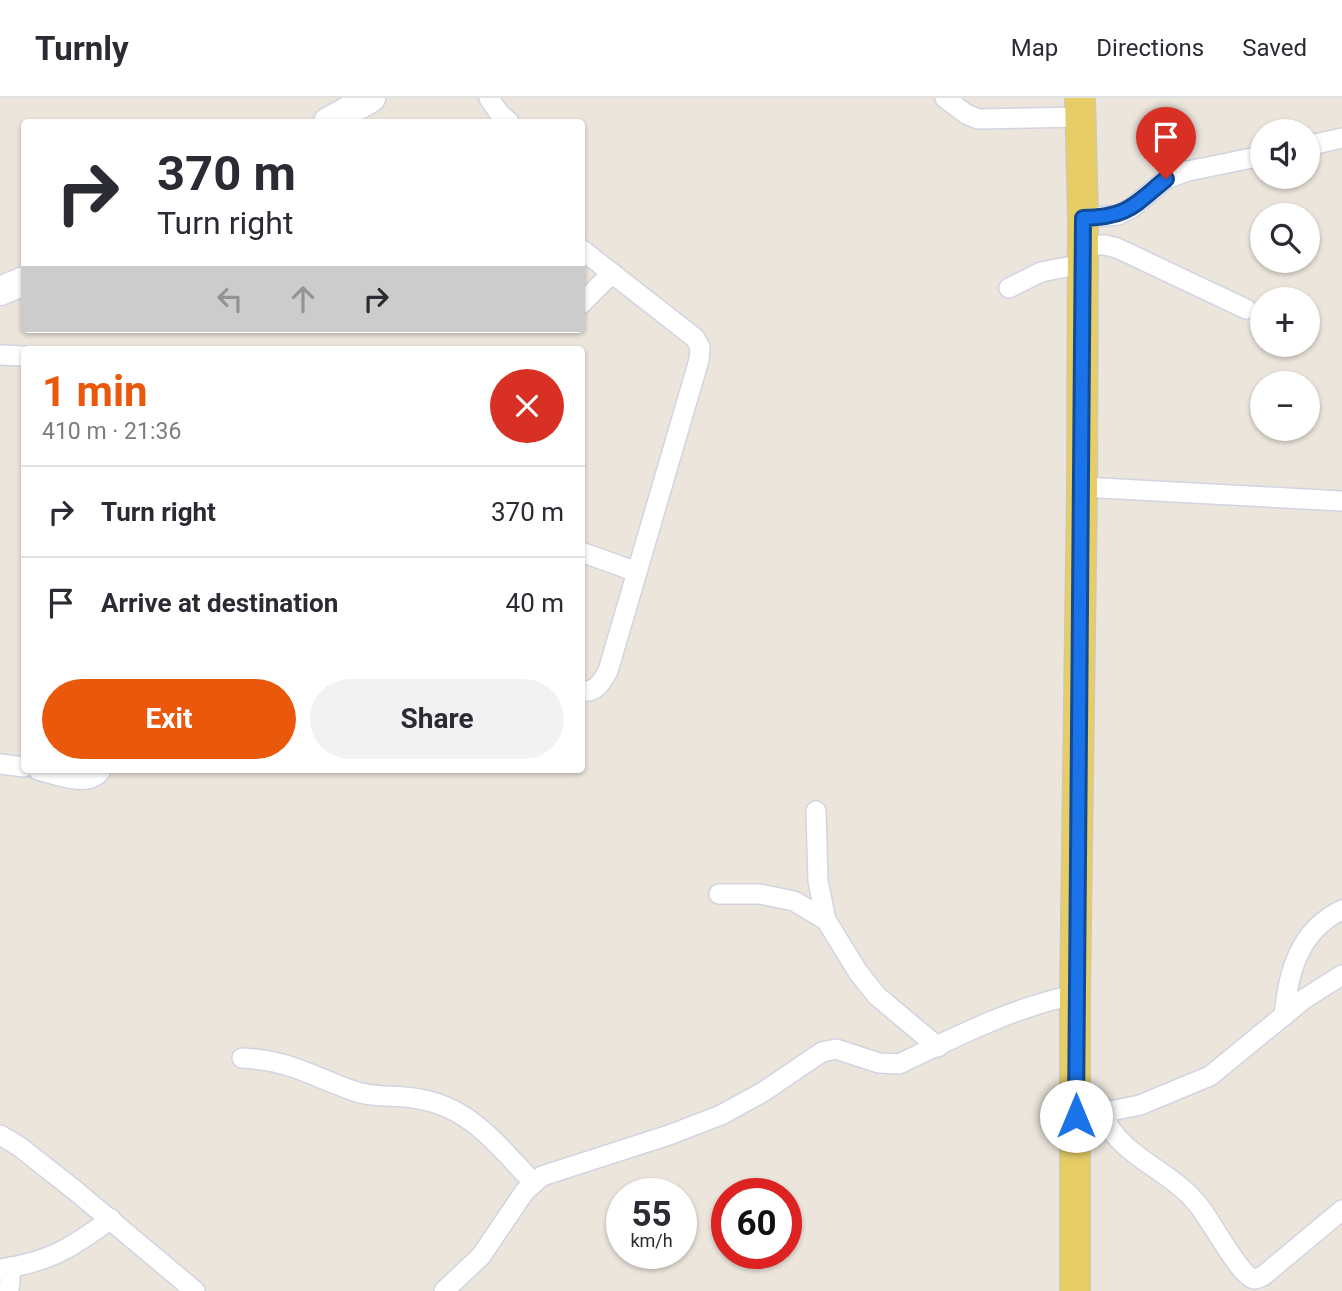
<!DOCTYPE html>
<html lang="en">
<head>
<meta charset="utf-8">
<style>
	:root { --surface:#fff; --page:#f2f2f3; --text:#2b2b33; --muted:#7c7c81; --line:#e1e1e2; --accent:#ea580c }
	body { margin:0; font-family:Roboto,sans-serif; background:var(--page); color:var(--text); height:100vh; display:flex; flex-direction:column; font-size:26px; white-space:nowrap }
	* { box-sizing:border-box; margin:0 }
	p { font-size:23px; color:var(--muted) }
	.icon { flex:none; width:38px; height:38px; fill:none; stroke:currentColor; stroke-width:2; stroke-linecap:round; stroke-linejoin:round }
	.map { position:relative; flex:1; overflow:hidden }
	.drawer { position:absolute; left:21px; top:248px; width:564px; height:427px; display:flex; flex-direction:column; background:var(--surface); border-radius:7px; box-shadow:0 2px 5px #0004 }
	.drawer>* { flex:none }
	.hud { position:absolute; left:21px; top:21px; width:564px; height:214px; border-radius:7px; box-shadow:0 2px 5px #0004; background:#fff; color:var(--text); overflow:hidden }
	.buttons { position:absolute; left:1250px; top:21px; display:grid; gap:14px }
	.buttons a { display:grid; place-items:center; width:70px; height:70px; border-radius:50%; background:var(--surface); box-shadow:0 2px 5px #0004; font-size:35px }
	.speed { position:absolute; left:606px; top:1080px; display:flex; gap:14px; font-size:35px; font-weight:700; text-align:center }
	.speed>* { display:grid; place-content:center; width:91px; height:91px; border-radius:50%; background:var(--surface); box-shadow:0 2px 5px #0004; line-height:1 }
	.speed small { font-size:18px; font-weight:400 }
	.speed .limit { border:10px solid #d22; background:#fff; color:#111 }
	.pin { position:absolute; display:grid; place-items:center; width:60px; height:60px; color:#fff; margin:-72px -30px; border-radius:50% 50% 50% 0; rotate:-45deg; box-shadow:0 0 7px #0007 }
	.pin .icon { rotate:45deg }
	.me { position:absolute; width:77px; margin:-38px; rotate:0deg; stroke-linejoin:round; filter:drop-shadow(0 0 5px #0008) }
	.turn { display:flex; align-items:center; gap:24px; height:147px; padding:0 21px; font-size:32px }
	.turn .icon { width:91px; height:91px; stroke-width:2.5 }
	.turn b { display:block; font-size:49px; line-height:60px }
	.lanes { display:flex; align-items:center; height:66px; padding:0 21px; background:#0003; justify-content:center; gap:35px; direction:ltr }
	.lanes .off { opacity:.35 }
	.round { display:grid; place-items:center; flex:none; width:74px; height:74px; border-radius:37px; background:var(--page) }
	.headline { display:flex; align-items:center; justify-content:space-between; height:119px; padding:0 21px }
	h1 { font-size:42px; font-weight:700; line-height:52px; color:var(--accent) }
	.button { display:flex; gap:14px; margin-top:auto; padding:14px 21px }
	.button a { flex:1; height:80px; border-radius:42px; background:var(--accent); color:#fff; font-size:28px; font-weight:700; line-height:80px; text-align:center }
	.button a+a { background:var(--page); color:var(--text) }
	ul { padding:0; list-style:none }
	li { display:flex; align-items:center; gap:21px; height:91px; padding:0 21px; border-top:2px solid var(--line) }
	li div { flex:1 }
	li b { display:block; font-size:26px }
	li em { font-style:normal }
	header { display:flex; align-items:center; gap:42px; box-sizing:border-box; height:98px; padding:0 35px; background:var(--surface); border-bottom:2px solid var(--line) }
	header strong { font-size:33px }
	nav { display:flex; gap:38px; margin-inline-start:auto; font-size:24px }
	.map>svg:first-child { display:block }
	.lines { fill:none; stroke-linecap:round; stroke-linejoin:round }
	.minor-casing { stroke:#d2d4e1; stroke-width:22 }
	.secondary-casing { stroke:#d2d4e1; stroke-width:31 }
	.primary-casing { stroke:#c7c7c7; stroke-width:32 }
	.minor { stroke:#fff; stroke-width:19 }
	.secondary { stroke:#fff; stroke-width:28 }
	.primary { stroke:#e6cd66; stroke-width:30 }
	.route-casing { stroke:#114b97; stroke-width:18 }
	.route { stroke:#1a73e8; stroke-width:12 }
</style>
</head>
<body>
<header>
<strong>Turnly</strong>
<nav><a>Map</a><a>Directions</a><a>Saved</a></nav>
</header>
<div class="map">
<svg width="1342" height="1193" viewBox="0 0 1342 1193">
	<rect width="100%" height="100%" fill="#ebe5dc"/>
	<g class="lines">
		<!-- minor casing -->
		<g class="minor-casing">
			<g id="minor">
				<polyline points="489,0 499,15 509,24"/>
				<polyline points="945,0 966,16 978,21 1081,19"/>
				<polyline points="1307,48 1342,40"/>
				<polyline points="1083,120 1118,117 1133,109 1166,81 1188,73 1262,58"/>
				<polyline points="1083,147 1105,147 1117,150 1246,211"/>
				<path d="M581 151 695 240 700 249 699 262 608 573C601 585 596 595 581 593"/>
				<polyline points="1009,190 1041,174 1083,166"/>
				<polyline points="581,206 612,175"/>
				<polyline points="0,257 24,258"/>
				<polyline points="1082,389 1342,403"/>
				<polyline points="581,454 637,474"/>
				<polyline points="0,666 24,669"/>
				<path d="M38 672C55 676 90 691 101 672"/>
				<polyline points="816,713 818,783 826,822"/>
				<polyline points="719,796 760,796 794,803 826,822 858,874 877,898 938,949"/>
				<path d="M1284 918C1288 875 1299 832 1342 812"/>
				<path d="M242 960C290 962 311 978 354 993 373 1000 393 997 413 1000 469 1007 496 1046 533 1084"/>
				<polyline points="1091,1017 1140,1007 1210,978 1304,901 1342,877"/>
				<path d="M1103 1017C1121 1060 1172 1072 1199 1108 1210 1121 1240 1178 1254 1181 1257 1181 1260 1179 1263 1178L1342 1112"/>
				<polyline points="0,1037 20,1049 77,1094 195,1193"/>
				<path d="M0 1171C50 1164 71 1150 111 1121"/>
				<polyline points="9,1193 11,1169"/>
				<path d="M444 1193 481 1158 525 1093 542 1078 669 1037 721 1017 763 994 822 954 836 951 879 965 899 966C953 940 1016 908 1075 897"/>
			</g>
		</g>
		<!-- secondary casing -->
		<g class="secondary-casing">
			<g id="secondary">
				<polyline points="328,24 371,0"/>
				<polyline points="0,193 24,183"/>
			</g>
		</g>
		<!-- primary casing -->
		<g class="primary-casing">
			<polyline id="primary" points="1075,1193 1075,897 1082,389 1083,120 1080,0"/>
		</g>
		<!-- minor -->
		<use href="#minor" class="minor"/>
		<!-- secondary -->
		<use href="#secondary" class="secondary"/>
		<!-- primary -->
		<use href="#primary" class="primary"/>
	</g>
	<g class="lines">
		<!-- route casing -->
		<g class="route-casing">
			<path id="route" d="M1076 1018 1083 120C1128 119 1133 108 1166 81"/>
		</g>
		<!-- route -->
		<use href="#route" class="route"/>
	</g>
</svg>
<div class="buttons">
<a><svg class="icon" aria-label="sound" viewBox="0 0 24 24"><path d="M4 9h4l5-4v14l-5-4H4zM17 9q2 3 0 6"/></svg></a>
<a><svg class="icon" aria-label="search" viewBox="0 0 24 24"><circle cx="10" cy="10" r="6"/><path d="M15 15l6 6"/></svg></a>
<a>+</a>
<a>−</a>
</div>
<div class="speed"><div>55<small>km/h</small></div><div class="limit">60</div></div>
<div class="pin" style="left:1166px;top:81px;background:#d93025"><svg class="icon" aria-label="arrive" viewBox="0 0 24 24"><path d="M6 21V4h12l-3 4 3 4H6"/></svg></div>
<svg class="me" style="left:1076px;top:1018px" viewBox="-20 -20 40 40"><circle r="19" fill="#fff"/><path d="M0-13L10 11 0 6-10 11z" fill="#1a73e8"/></svg>
<div class="hud">
<div class="turn"><svg class="icon" aria-label="right" viewBox="0 0 24 24"><path d="M7 20v-9h11M14 6l5 5-5 5"/></svg><div><b>370 m</b>Turn right</div></div>
<div class="lanes"><svg class="icon off" aria-label="left" viewBox="0 0 24 24"><path d="M17 20v-9H6M10 6l-5 5 5 5"/></svg><svg class="icon off" aria-label="ahead" viewBox="0 0 24 24"><path d="M12 20V5M6 11l6-6 6 6"/></svg><svg class="icon" aria-label="right" viewBox="0 0 24 24"><path d="M7 20v-9h11M14 6l5 5-5 5"/></svg></div>
</div>
<section class="drawer">
<div class="headline"><div><h1>1 min</h1><p>410 m · 21:36</p></div><a class="round" style="background:#d93025;color:#fff"><svg class="icon" aria-label="close" viewBox="0 0 24 24"><path d="M6 6l12 12M18 6L6 18"/></svg></a></div>
<ul>
<li><svg class="icon" aria-label="right" viewBox="0 0 24 24"><path d="M7 20v-9h11M14 6l5 5-5 5"/></svg><div><b>Turn right</b></div><em>370 m</em></li>
<li><svg class="icon" aria-label="arrive" viewBox="0 0 24 24"><path d="M6 21V4h12l-3 4 3 4H6"/></svg><div><b>Arrive at destination</b></div><em>40 m</em></li>
</ul>
<div class="button"><a>Exit</a><a>Share</a></div>
</section>
</div>
</body>
</html>
